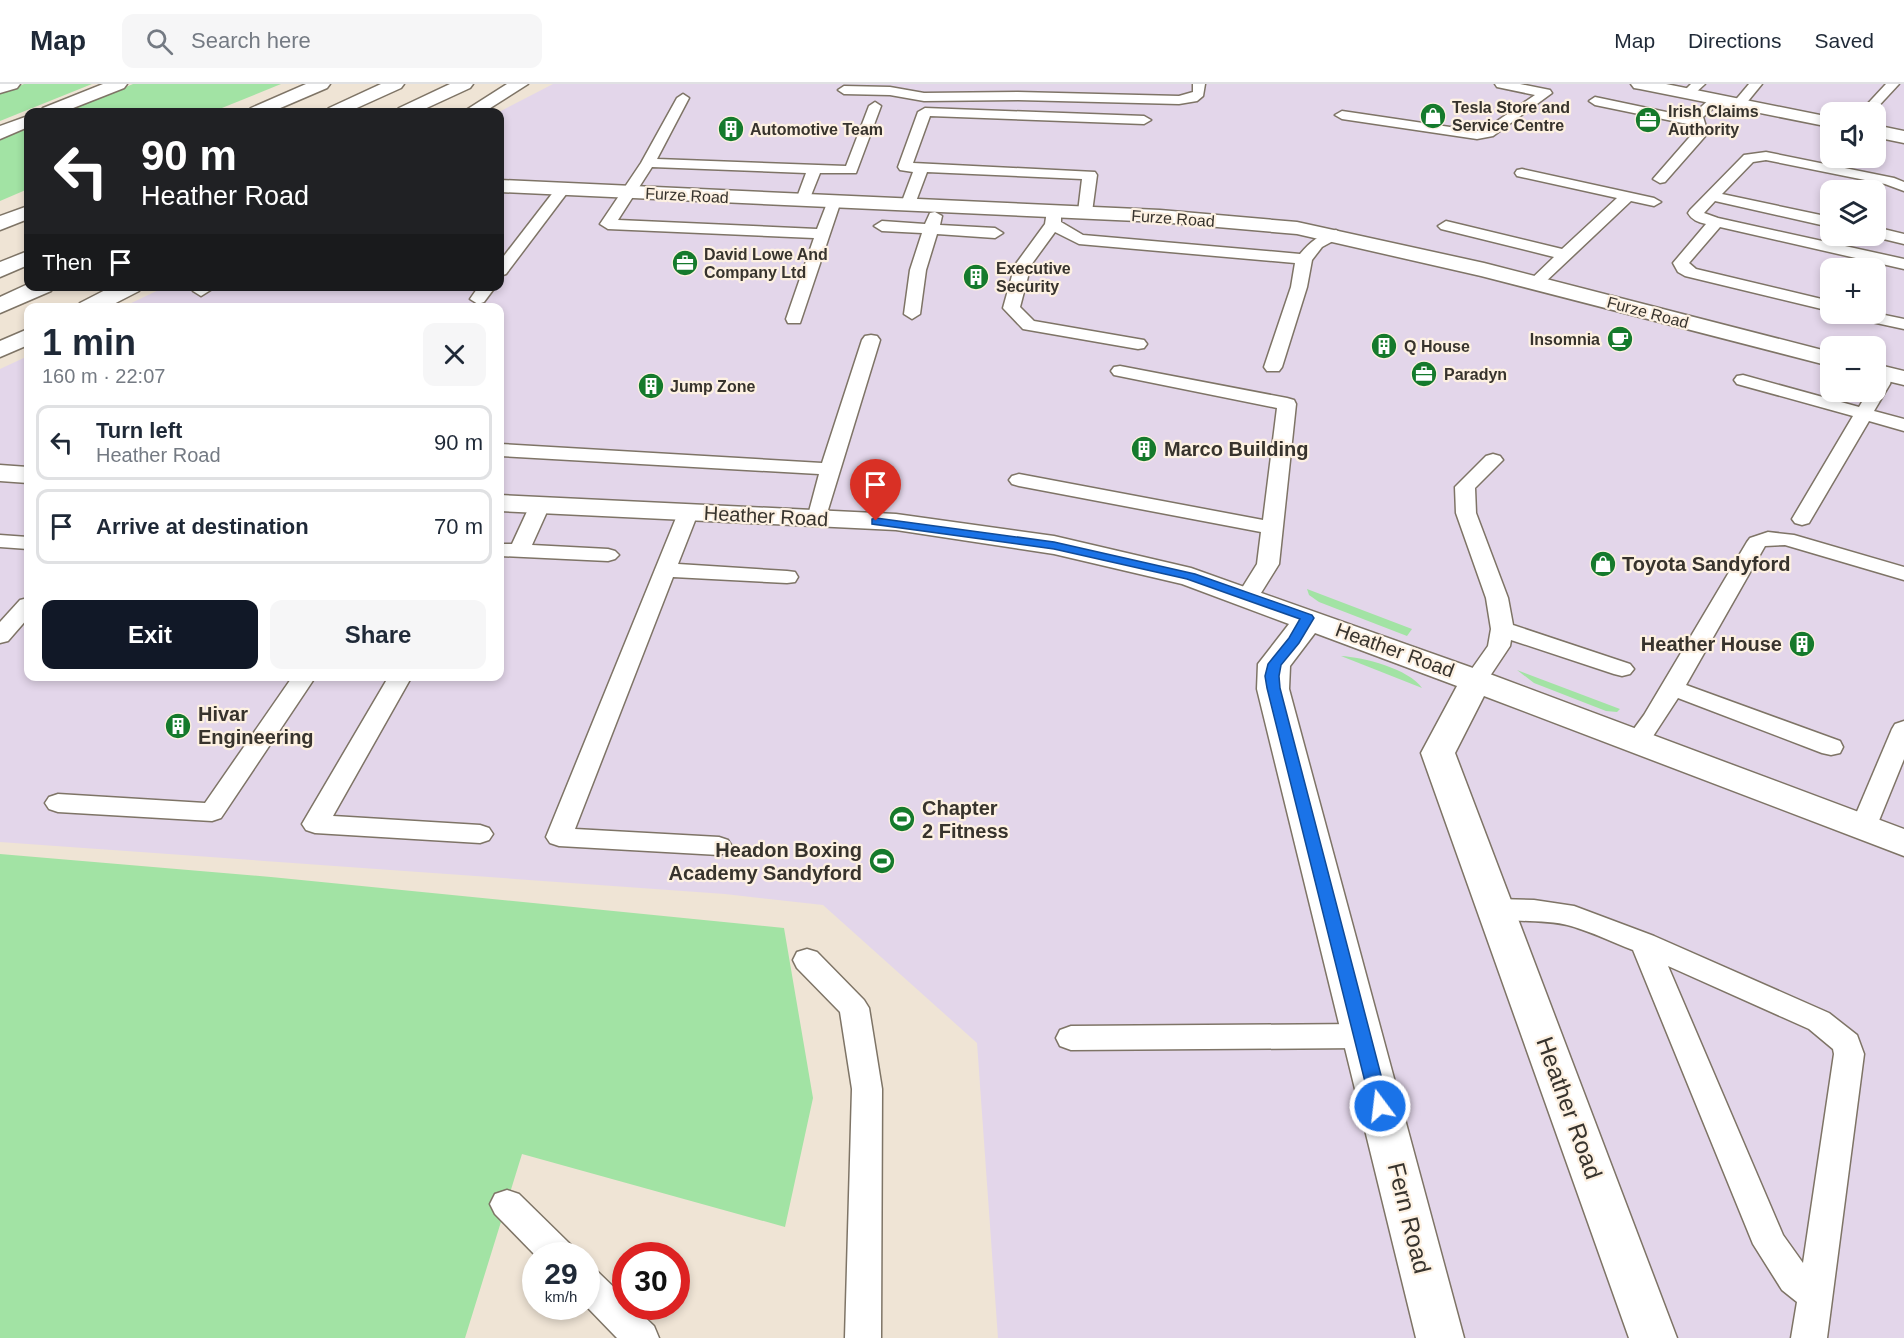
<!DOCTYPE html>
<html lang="en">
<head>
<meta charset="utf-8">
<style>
	:root { --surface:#fff; --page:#f6f6f7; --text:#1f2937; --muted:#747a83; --line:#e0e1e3; --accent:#111827 }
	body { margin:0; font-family:Helvetica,sans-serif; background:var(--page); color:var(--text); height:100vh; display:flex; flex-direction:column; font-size:22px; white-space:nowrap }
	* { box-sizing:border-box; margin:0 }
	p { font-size:20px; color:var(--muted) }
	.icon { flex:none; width:33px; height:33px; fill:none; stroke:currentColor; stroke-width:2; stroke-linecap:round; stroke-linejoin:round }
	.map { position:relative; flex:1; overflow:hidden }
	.sheet { position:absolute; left:24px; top:219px; width:480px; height:378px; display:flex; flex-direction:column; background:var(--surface); border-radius:12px; box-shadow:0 3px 9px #0003 }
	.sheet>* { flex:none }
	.banner { position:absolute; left:24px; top:24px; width:480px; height:183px; border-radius:12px; box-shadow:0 3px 9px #0003; background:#202124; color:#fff; overflow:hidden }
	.controls { position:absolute; left:1820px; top:18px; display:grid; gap:12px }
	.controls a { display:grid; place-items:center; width:66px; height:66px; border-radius:12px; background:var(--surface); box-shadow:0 3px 9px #0003; font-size:30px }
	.speed { position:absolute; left:522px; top:1158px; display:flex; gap:12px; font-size:30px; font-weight:700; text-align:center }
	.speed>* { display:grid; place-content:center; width:78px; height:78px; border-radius:50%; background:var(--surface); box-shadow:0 3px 9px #0003; line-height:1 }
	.speed small { font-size:15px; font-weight:400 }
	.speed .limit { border:9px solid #d22; background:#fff; color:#111 }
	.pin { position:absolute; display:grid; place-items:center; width:51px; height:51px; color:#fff; margin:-62px -26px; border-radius:50% 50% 50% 0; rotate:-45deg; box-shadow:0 0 6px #0007 }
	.pin .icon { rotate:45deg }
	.me { position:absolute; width:66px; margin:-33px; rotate:345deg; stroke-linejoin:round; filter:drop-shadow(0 0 4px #0008) }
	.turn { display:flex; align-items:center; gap:21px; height:126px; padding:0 18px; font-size:27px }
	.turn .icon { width:78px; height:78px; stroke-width:2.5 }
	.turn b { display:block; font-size:42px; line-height:51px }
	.then { display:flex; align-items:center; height:57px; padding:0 18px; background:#0003; gap:12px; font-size:22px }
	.round { display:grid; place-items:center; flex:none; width:63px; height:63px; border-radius:12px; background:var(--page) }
	.overview { display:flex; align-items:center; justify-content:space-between; height:102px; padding:0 18px }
	h1 { font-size:36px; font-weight:700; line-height:45px }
	.primary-button { display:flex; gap:12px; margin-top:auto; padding:12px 18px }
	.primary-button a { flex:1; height:69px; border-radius:12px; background:var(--accent); color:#fff; font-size:24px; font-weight:700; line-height:69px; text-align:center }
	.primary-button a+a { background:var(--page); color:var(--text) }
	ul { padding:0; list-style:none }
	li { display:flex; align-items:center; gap:18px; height:75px; margin:0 12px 9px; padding:0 6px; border:3px solid var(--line); border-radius:12px }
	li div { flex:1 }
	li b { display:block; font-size:22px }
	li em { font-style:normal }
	header { display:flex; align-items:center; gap:36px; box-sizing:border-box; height:84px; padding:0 30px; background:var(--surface); border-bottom:2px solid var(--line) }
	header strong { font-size:28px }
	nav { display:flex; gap:33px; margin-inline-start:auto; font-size:21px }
	.search { width:420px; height:54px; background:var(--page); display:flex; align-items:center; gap:15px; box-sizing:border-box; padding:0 21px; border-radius:12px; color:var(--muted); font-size:22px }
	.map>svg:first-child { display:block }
	.commercial { fill:#e3d6ea; fill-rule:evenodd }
	.green { fill:#a2e3a4 }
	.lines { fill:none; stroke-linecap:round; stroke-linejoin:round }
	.service-casing { stroke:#7e7466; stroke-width:3 }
	.minor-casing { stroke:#7e7466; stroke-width:3 }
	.motorway-casing { stroke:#7e7466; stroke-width:3 }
	.service { fill:#fff; fill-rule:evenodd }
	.minor { fill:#fff; fill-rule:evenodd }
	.motorway { fill:#fff; fill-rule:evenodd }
	.route { fill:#1a73e8; stroke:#114b97; stroke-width:1.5 }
	.labels { text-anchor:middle; stroke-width:4.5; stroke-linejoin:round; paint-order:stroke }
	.far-poi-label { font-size:16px; font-weight:bold; fill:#37332d; stroke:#fdf1e2; text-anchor:start }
	.far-street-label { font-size:16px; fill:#37332d; stroke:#fdf1e2 }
	.poi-label { font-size:20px; font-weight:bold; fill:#37332d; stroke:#fdf1e2; text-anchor:start }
	.street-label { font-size:20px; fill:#37332d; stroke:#fdf1e2 }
	.near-street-label { font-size:24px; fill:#37332d; stroke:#fdf1e2 }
</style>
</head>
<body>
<header>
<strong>Map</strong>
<div class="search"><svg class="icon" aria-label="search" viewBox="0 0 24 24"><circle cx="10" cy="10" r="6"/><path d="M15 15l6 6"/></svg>Search here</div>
<nav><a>Map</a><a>Directions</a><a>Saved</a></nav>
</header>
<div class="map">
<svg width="1904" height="1254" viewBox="0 0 1904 1254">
	<rect width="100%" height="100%" fill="#efe4d5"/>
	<!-- commercial -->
	<path class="commercial" d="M553 0H1904V1254H998L977 959 823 821 725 810 0 758V285L28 272V592H500V224L123 223 165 203 500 202 499 28ZM1830 28H1875V74H1830ZM1830 106H1875V152H1830ZM1830 184H1875V230H1830ZM1830 262H1875V308H1830Z"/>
	<!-- green -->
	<g class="green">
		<polygon points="24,0 92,0 0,37 0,10"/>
		<polygon points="133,0 281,0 212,28 65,28"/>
		<polygon points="28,44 28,105 0,117 0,56"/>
		<polygon points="1307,505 1412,545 1407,552 1319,518 1309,511"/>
		<path d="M1341 572C1363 573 1409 585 1422 604Z"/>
		<polygon points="1517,586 1620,625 1617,628 1606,627 1534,599"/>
		<polygon points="0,770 271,793 784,844 813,1014 785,1143 522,1070 465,1254 0,1254"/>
	</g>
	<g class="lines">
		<!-- service casing -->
		<g class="service-casing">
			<g id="service">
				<polygon points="1193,0 1205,0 1203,12 1197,17 1179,20 1018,16 924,17 890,11 844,10 838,6 844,2 890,3 924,9 1018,8 1179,12 1193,8"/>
				<polygon points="1495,0 1520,0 1550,6 1552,9 1493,52 1477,55 1342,35 1335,31 1342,27 1477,47 1484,46 1535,11 1497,3"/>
				<polygon points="1691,0 1705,0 1692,12 1684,12 1682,9"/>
				<polygon points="1749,0 1762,0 1744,22 1734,22 1733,19"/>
				<polygon points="1886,0 1899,0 1873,28 1860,28"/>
				<polygon points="683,10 689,14 657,75 846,82 869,22 875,18 881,22 856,89 820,89 808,119 803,120 796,116 806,89 652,83 618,136 817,145 829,114 839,114 841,117 800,239 788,239 786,235 814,154 608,145 600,140 641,79 677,14"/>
				<polygon points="1718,11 1724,15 1703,33 1708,49 1665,98 1660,99 1653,95 1694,48 1692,41 1595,21 1589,17 1595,13 1690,33 1713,12"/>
				<polygon points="925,24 1144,32 1151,36 1144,40 930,32 913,79 1095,88 1097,91 1092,128 1085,132 1078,128 1082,95 927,88 915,120 908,124 901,120 913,88 900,86 898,83 918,28"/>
				<path d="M1766 68 1894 94 1904 98V107L1885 100 1766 76 1753 78 1722 110 1830 133V143L1715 117 1704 129 1718 134 1904 175V185L1720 143 1689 179 1696 185 1830 217V227L1685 192 1678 188 1673 179 1706 140C1698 138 1692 136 1688 129L1690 126 1744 71Z"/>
				<polygon points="1522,85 1654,114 1661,118 1654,122 1631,117 1541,202 1535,204 1527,199 1554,173 1441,145 1438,142 1446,137 1562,165 1617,114 1517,92 1515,89 1517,86"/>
				<polygon points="563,101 570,105 506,190 500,192 500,177 558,102"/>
				<path d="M1054 123 1061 127V138L1083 151 1300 170C1310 158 1320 150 1336 146L1344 151 1322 163 1312 176 1307 203 1282 283 1279 287H1267L1264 283 1291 203 1295 179 1079 160 1055 148 1031 181 1020 223 1034 237 1138 255 1144 256 1147 260 1144 264 1138 265 1023 245 1003 224 1015 181 1045 140 1047 127Z"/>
				<polygon points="935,128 942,132 940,141 995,144 1003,149 995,154 937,150 926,186 920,230 912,235 904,230 910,186 922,149 882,147 874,142 882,137 925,140 930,129"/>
				<polygon points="1875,143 1904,150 1904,160 1871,152 1875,152"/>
				<polygon points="197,202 217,202 201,212 193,207"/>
				<polygon points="479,202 496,202 484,218 478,220 470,215"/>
				<polygon points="1875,229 1904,235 1904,245 1853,234 1851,230"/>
				<polygon points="871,251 877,252 880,256 824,439 817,441 810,439 807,435 819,390 500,372 500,360 822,379 862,256 865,252"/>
				<polygon points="1120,282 1287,314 1294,316 1296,320 1279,480 1256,517 1248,519 1240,517 1237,512 1257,480 1261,448 1019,402 1012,400 1009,396 1012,392 1019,390 1263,436 1277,324 1114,291 1111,287 1114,283"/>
				<polygon points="1884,284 1890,285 1893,289 1890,300 1874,327 1904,335 1904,347 1869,337 1809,439 1802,441 1795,439 1792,435 1853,332 1737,300 1734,296 1737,292 1743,291 1859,323 1868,308 1875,308 1875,289 1878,285"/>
				<polygon points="1493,370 1500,372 1503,376 1475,404 1476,429 1508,514 1513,541 1630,580 1634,585 1630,590 1622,592 1614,590 1511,556 1510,562 1484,601 1476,603 1468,601 1464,596 1488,562 1491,545 1486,514 1456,429 1455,403 1486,372"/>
				<polygon points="540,415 547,417 550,421 532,461 608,465 615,467 619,471 615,475 608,477 500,472 500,460 512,460 530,421 533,417"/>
				<polygon points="688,423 695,425 698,429 678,480 787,487 795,488 798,493 795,498 787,499 673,493 575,745 719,753 728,756 732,762 728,768 719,771 559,762 550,759 546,753 678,429 681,425"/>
				<polygon points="1768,448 1794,451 1904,483 1904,496 1785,461 1765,462 1686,601 1840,657 1843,663 1840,669 1831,671 1822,669 1678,614 1646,663 1637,665 1628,663 1625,657 1644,631 1747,458 1750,454"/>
				<polygon points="0,451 28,453 28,465 0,463"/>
				<polygon points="28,514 28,534 8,557 0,559 0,538 20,516"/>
				<polygon points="293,592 316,592 221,734 212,737 58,728 49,725 45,719 49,713 58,710 205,719"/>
				<polygon points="389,592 412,592 333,732 480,741 489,744 493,750 489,756 480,759 315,749 306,746 302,740"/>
				<polygon points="1904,637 1904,675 1876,744 1872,750 1863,753 1854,750 1850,744 1892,645 1895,640"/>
				<path d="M1496 815 1534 816 1574 822 1654 852 1829 929 1857 951 1864 970 1827 1254H1791L1797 1218 1782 1206 1753 1160 1633 866C1612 858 1592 848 1571 842 1543 834 1513 840 1486 832L1482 825 1486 818ZM1668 882 1809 945 1833 965 1834 970 1803 1179 1783 1151Z"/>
				<polygon points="807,865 817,868 864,916 869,924 882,1005 881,1254 845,1254 852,1005 840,928 797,884 793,876 797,868"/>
				<polygon points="1362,940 1373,944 1377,952 1373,960 1362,964 1071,966 1060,962 1056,954 1060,946 1071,942"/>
				<polygon points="507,1106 519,1110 571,1161 576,1172 536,1172 495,1130 490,1120 495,1110"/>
				<polygon points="586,1184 598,1188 626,1215 626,1222 633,1222 654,1242 659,1254 617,1254 586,1222"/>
			</g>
		</g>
		<!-- minor casing -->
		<g class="minor-casing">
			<g id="minor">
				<polygon points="1631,0 1666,0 1830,33 1830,43 1640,5 1634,4"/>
				<polygon points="1875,41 1904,47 1904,59 1875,53"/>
				<polygon points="500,96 1160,126 1297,138 1484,179 1830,268 1830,282 1481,192 1297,150 1160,138 500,108"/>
				<polygon points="1875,280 1904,287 1904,301 1875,294"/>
				<polygon points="0,381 28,383 28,399 0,397"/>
				<polygon points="500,411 896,430 1054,452 1191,484 1487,589 1904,745 1904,772 1484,612 1455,669 1677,1254 1629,1254 1421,669 1457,602 1315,549 1290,582 1289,605 1464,1254 1416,1254 1257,605 1258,580 1289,540 1182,500 1054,470 896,446 500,427"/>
			</g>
		</g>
		<!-- motorway casing -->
		<g class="motorway-casing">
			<g id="motorway">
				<polygon points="0,0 20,0 17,4 0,9"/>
				<polygon points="103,0 127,0 124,4 63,28 40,28 43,24"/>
				<polygon points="306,0 330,0 327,4 271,28 248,28 251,24"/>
				<polygon points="381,0 404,0 401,4 348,28 326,28 329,24"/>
				<polygon points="450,0 473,0 470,4 418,28 396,28 399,24"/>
				<polygon points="507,0 528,0 484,28 463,28"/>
				<polygon points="28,32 28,43 0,55 0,42"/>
				<polygon points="28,122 28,135 0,146 0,132"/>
				<polygon points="28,167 28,181 0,193 0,178"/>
				<polygon points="28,200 28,202 54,202 51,207 0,229 0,213"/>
				<polygon points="113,202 142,202 139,207 106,224 77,224 80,219"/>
				<polygon points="28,245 28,261 0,273 0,257"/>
			</g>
		</g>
		<!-- service -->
		<use href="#service" class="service"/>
		<!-- minor -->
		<use href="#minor" class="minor"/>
		<!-- motorway -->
		<use href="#motorway" class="motorway"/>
	</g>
	<!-- route -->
	<polygon class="route" points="876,434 1054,458 1195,490 1312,531 1314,534 1299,559 1281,581 1279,592 1280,604 1389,1022 1386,1027 1380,1029 1374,1027 1371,1022 1267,604 1265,592 1268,580 1289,554 1300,535 1187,495 1054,465 872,440 872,435"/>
	<!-- icons -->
	<defs>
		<g id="shop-disc" transform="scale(1.35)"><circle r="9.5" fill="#157a2c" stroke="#fdf1e2"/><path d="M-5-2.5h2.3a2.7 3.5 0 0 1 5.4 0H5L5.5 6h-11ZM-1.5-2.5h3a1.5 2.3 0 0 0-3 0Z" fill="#fff"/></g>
		<g id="office-disc" transform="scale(1.35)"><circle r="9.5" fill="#157a2c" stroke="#fdf1e2"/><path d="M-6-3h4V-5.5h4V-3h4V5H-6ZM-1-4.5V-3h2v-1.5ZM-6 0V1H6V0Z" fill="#fff"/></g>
		<g id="building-disc" transform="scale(1.35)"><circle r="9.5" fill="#157a2c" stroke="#fdf1e2"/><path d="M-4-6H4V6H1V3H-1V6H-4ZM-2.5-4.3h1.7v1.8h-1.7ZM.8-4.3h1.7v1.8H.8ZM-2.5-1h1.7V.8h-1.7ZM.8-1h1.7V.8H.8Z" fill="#fff"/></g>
		<g id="cafe-disc" transform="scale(1.35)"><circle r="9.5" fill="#157a2c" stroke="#fdf1e2"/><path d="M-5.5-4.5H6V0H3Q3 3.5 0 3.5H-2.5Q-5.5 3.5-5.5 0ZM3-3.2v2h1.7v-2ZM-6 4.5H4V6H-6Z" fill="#fff"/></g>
		<g id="stadium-disc" transform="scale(1.35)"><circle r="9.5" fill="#157a2c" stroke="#fdf1e2"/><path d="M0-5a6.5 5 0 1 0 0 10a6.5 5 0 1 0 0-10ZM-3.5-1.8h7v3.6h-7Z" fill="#fff"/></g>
	</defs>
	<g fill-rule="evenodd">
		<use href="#shop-disc" x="1433" y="32"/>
		<use href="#office-disc" x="1648" y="36"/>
		<use href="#building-disc" x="731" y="45"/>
		<use href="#office-disc" x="685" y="179"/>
		<use href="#building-disc" x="976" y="193"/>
		<use href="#cafe-disc" x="1620" y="255"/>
		<use href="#building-disc" x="1384" y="262"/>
		<use href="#office-disc" x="1424" y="290"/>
		<use href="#building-disc" x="651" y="302"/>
		<use href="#building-disc" x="1144" y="365"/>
		<use href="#shop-disc" x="1603" y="480"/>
		<use href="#building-disc" x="1802" y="560"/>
		<use href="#building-disc" x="178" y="642"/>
		<use href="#stadium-disc" x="902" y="735"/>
		<use href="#stadium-disc" x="882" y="777"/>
	</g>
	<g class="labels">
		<!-- far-poi labels -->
		<g class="far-poi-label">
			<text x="1452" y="29">Tesla Store and<tspan x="1452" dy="18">Service Centre</tspan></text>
			<text x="1668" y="33">Irish Claims<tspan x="1668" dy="18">Authority</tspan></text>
			<text x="750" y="51">Automotive Team</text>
			<text x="704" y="176">David Lowe And<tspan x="704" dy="18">Company Ltd</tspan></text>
			<text x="996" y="190">Executive<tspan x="996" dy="18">Security</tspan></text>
			<text x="1600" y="261" text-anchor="end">Insomnia</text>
			<text x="1404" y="268">Q House</text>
			<text x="1444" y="296">Paradyn</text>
			<text x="670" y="308">Jump Zone</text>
		</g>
		<!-- far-street labels -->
		<g class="far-street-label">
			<text transform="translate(687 111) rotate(3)" y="6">Furze Road</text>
			<text transform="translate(1173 134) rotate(4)" y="6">Furze Road</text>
			<text transform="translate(1648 228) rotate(15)" y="6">Furze Road</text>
		</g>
		<!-- poi labels -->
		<g class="poi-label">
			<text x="1164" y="372">Marco Building</text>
			<text x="1622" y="487">Toyota Sandyford</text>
			<text x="1782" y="567" text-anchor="end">Heather House</text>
			<text x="198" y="637">Hivar<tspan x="198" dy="23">Engineering</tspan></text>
			<text x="922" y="731">Chapter<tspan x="922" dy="23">2 Fitness</tspan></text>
			<text x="862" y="773" text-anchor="end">Headon Boxing<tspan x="862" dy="23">Academy Sandyford</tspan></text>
		</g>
		<!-- street labels -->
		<g class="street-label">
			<text transform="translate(766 432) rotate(3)" y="7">Heather Road</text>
			<text transform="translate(1395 566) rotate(20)" y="7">Heather Road</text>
		</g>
		<!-- near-street labels -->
		<g class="near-street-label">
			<text transform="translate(1569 1024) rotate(70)" y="8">Heather Road</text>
			<text transform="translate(1409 1134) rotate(76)" y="8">Fern Road</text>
		</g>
	</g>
</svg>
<div class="controls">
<a><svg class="icon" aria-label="sound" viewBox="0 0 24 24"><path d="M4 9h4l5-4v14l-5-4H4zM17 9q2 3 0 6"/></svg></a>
<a><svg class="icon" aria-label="layers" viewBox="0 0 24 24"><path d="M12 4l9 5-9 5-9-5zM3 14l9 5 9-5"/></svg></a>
<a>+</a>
<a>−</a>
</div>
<div class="speed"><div>29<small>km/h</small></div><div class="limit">30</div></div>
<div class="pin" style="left:876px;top:437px;background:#d93025"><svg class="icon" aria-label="arrive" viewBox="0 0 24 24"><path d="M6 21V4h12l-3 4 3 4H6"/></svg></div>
<svg class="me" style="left:1380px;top:1022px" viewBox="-20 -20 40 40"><circle r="17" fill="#1a73e8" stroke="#fff" stroke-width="3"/><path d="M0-11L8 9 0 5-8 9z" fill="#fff"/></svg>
<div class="banner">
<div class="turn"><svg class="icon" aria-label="left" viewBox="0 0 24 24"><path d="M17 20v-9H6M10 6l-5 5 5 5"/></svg><div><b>90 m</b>Heather Road</div></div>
<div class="then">Then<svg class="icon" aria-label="arrive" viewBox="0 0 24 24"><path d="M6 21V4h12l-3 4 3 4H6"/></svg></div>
</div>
<section class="sheet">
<div class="overview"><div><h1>1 min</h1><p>160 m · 22:07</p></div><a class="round"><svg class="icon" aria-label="close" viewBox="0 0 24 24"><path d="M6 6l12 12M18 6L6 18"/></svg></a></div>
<ul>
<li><svg class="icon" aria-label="left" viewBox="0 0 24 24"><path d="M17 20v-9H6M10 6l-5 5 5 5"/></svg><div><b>Turn left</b><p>Heather Road</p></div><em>90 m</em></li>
<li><svg class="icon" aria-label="arrive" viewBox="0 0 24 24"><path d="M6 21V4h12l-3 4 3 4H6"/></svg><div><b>Arrive at destination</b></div><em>70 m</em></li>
</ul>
<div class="primary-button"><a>Exit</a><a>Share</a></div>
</section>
</div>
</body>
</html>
